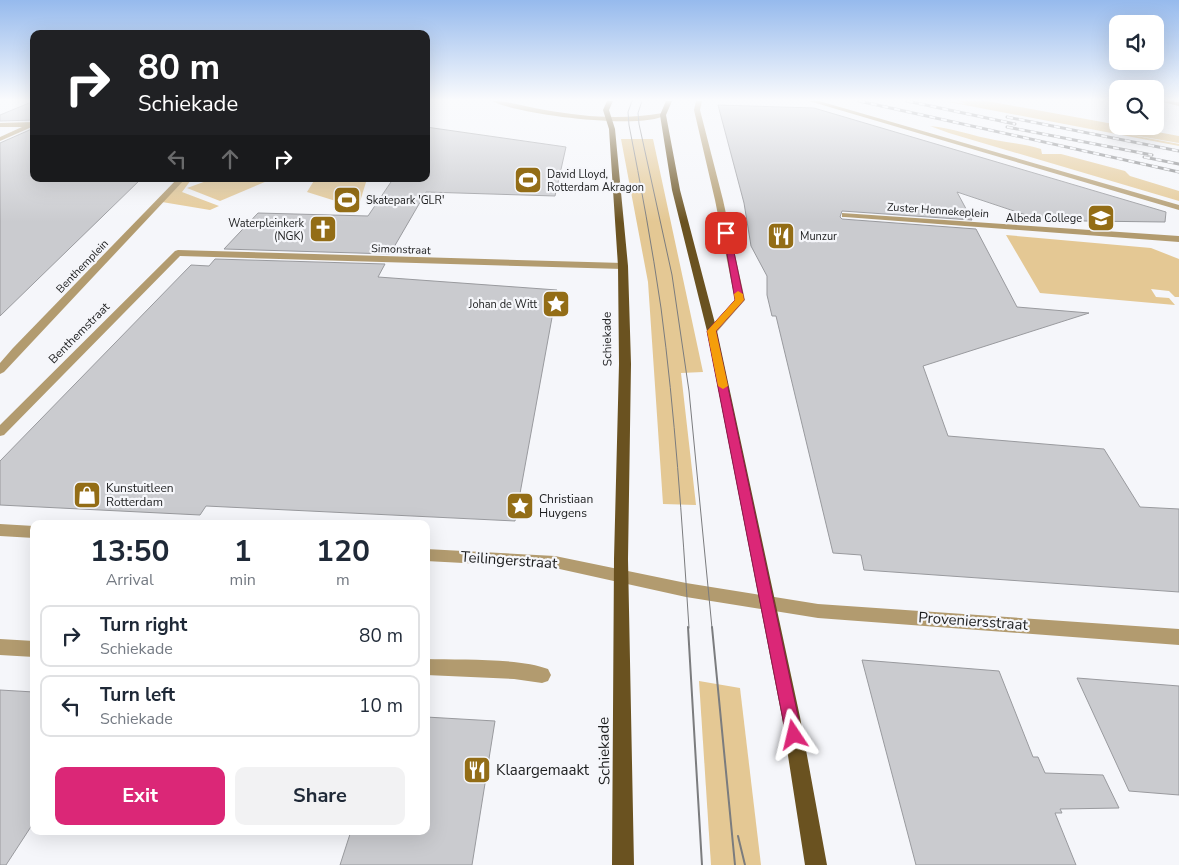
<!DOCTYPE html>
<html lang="en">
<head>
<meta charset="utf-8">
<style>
	:root { --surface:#fff; --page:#f2f2f3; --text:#1f2937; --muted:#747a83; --line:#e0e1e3; --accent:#db2777 }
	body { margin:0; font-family:"Nunito Sans",sans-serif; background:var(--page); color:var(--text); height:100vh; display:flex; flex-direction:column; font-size:19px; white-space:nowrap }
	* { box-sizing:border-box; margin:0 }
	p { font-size:16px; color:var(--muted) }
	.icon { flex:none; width:28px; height:28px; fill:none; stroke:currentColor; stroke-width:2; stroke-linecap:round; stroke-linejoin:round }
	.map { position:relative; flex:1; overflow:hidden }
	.drawer { position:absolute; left:30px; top:520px; width:400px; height:315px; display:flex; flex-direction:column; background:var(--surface); border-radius:10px; box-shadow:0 5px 20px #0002 }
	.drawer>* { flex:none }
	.top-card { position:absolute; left:30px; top:30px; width:400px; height:152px; border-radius:10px; box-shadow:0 5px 20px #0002; background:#202124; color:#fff; overflow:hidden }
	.fabs { position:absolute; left:1109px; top:15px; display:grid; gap:10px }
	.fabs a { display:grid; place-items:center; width:55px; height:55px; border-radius:10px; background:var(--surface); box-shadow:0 5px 20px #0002; font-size:25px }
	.pin { position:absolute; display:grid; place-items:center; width:42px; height:42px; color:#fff; margin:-21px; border-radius:10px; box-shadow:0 2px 8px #0006 }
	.me { position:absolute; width:55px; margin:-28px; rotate:350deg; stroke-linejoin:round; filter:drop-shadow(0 0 4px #0008) }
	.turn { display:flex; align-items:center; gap:18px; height:105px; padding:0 25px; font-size:22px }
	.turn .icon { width:65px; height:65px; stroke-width:2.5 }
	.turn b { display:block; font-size:35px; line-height:42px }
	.lanes { display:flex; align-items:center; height:48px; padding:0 25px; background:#0003; justify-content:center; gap:25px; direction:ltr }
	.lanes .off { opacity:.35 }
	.eta { display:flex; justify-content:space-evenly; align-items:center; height:85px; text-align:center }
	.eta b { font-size:30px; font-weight:700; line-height:35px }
	.primary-button { display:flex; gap:10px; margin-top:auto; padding:10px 25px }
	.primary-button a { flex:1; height:58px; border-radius:10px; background:var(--accent); color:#fff; font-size:20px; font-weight:700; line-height:58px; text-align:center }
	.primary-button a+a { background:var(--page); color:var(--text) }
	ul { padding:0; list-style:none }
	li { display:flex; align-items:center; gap:15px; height:62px; margin:0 10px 8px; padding:0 15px; border:2px solid var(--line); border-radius:10px }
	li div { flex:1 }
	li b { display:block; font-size:19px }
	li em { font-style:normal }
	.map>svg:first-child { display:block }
	.green { fill:#e4c894 }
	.building { fill:#cacbcf; stroke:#999a9e }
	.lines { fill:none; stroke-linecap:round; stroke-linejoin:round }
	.minor { fill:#b29b6f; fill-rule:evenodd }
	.major { fill:#6a5220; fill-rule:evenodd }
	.tram-far1 { stroke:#7b7c7e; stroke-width:1 }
	.tram { stroke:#7b7c7e; stroke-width:2 }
	.rail-casing { stroke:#7b7c7e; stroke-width:3 }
	.rail { stroke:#f5f6fa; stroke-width:2; stroke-dasharray:6; stroke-linecap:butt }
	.route { fill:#db2777; stroke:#8e194d }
	.slow { fill:#f59e0b }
	.labels { text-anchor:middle; stroke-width:4.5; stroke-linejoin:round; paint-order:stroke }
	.far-poi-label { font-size:11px; fill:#1d1e1f; stroke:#f5f6fa; text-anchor:start }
	.far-street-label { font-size:11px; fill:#1d1e1f; stroke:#f5f6fa }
	.street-label { font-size:12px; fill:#1d1e1f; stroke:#f5f6fa }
	.poi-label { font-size:12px; fill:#1d1e1f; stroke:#f5f6fa; text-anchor:start }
	.near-street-label { font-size:15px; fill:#1d1e1f; stroke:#f5f6fa }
	.near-poi-label { font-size:15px; fill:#1d1e1f; stroke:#f5f6fa; text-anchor:start }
</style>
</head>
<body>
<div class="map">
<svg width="1179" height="865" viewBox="0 0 1179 865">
	<rect width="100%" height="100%" fill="#f5f6fa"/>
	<!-- green -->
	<g class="green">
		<polygon points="944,101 966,104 959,101 987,101 1179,136 1179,143 1115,132 1179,144 1179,146"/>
		<path d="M930 126C952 128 973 136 995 140 1010 143 1026 144 1041 149L1042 154H1061L1125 171 1130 176 1179 191V201L949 133Z"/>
		<polygon points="621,139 653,139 703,372 681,373 696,505 663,504 648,282"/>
		<polygon points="183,179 191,180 182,192 219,206 210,210 162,202"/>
		<polygon points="212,179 272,179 220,201 187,188"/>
		<polygon points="315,179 367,179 358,208 307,192"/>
		<polygon points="1006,235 1151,248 1179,259 1179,297 1175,297 1169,291 1151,289 1156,297 1169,298 1175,305 1040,293"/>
		<polygon points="699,681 740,688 761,865 711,865"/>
	</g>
	<!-- building -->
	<g class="building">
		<polygon points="34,101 34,120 0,121 0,115"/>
		<polygon points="718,105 814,108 1166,212 1165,222 1085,221 1032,217 957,192 972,220 842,211 840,217 842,219 976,229 1017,307 1089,313 923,366 948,436 1104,449 1140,507 1179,509 1179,592 864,570 861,555 833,553 776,316 772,316 767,295 767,276 751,246 744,203"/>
		<polygon points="426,127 566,147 555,196 426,192 390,254 224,249 258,213 368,216 393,179 426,179"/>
		<polygon points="34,128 34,179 141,179 0,316 0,143"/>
		<polygon points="215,259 385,264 378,277 557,290 515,521 206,506 200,515 0,505 0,461 191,265 209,266"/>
		<polygon points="862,660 999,671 1033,757 1038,757 1045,773 1103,775 1119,808 1060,809 1062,813 1055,813 1076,865 916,865"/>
		<polygon points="1077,678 1179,686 1179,795 1129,791"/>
		<polygon points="0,690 34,692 34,822 6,865 0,865"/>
		<polygon points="426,717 495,721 472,865 340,865 351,831 426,831"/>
	</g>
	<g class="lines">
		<!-- minor -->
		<g class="minor">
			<path d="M492 101C510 101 527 107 545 110 585 117 623 120 663 113L666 115C641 130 519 115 492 101Z"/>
			<polygon points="696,101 702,101 700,110 723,200 745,300 716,333 712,334 707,331 735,300 715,200 694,110"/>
			<polygon points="809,101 819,101 1179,205 1179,210"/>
			<polygon points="1159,101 1179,102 1179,106"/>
			<polygon points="34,122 34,126 0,141 0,137 22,127 0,127 0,123"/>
			<polygon points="177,179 185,179 4,372 0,374 0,363 13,348"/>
			<polygon points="842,213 1179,236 1179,242 845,217 842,217"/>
			<polygon points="178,250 623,263 628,266 623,269 180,256 4,435 0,436 0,425 175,251"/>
			<polygon points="0,524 34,526 34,538 0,536"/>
			<polygon points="426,549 555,556 686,583 818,604 1179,629 1179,645 818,618 686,597 555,568 426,561"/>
			<polygon points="0,639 34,641 34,657 0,655"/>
			<path d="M426 659C459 660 520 658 548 669L551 675 548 681 542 683 514 679 426 675Z"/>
		</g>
		<!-- major -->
		<g class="major">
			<polygon points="607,101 613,101 609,110 615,129 628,266 631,364 628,559 634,865 612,865 614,559 619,364 618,266 609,129 603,110"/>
			<polygon points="666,101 672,101 666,115 680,190 717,331 800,717 827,865 805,865 782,717 707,331 672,190 660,115"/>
		</g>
		<!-- tram-far1 -->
		<g class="tram-far1">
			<path d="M632 101 628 112 629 125C641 186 652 246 661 308 675 414 682 521 689 628"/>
			<polyline points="642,101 638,113 639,124 672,275 689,391 712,628"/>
		</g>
		<!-- tram -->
		<g class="tram">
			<polyline points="688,627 702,865"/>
			<polyline points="712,627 735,865"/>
			<polyline points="738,836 745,865"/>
		</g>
		<!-- rail casing -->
		<g class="rail-casing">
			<g id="rail">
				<polyline points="859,101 1179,172"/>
				<polyline points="907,101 1015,124"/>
				<polyline points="1007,117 1179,151"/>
				<polyline points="1007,127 1152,155"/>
				<polyline points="1144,157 1179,164"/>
			</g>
		</g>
		<!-- rail -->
		<use href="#rail" class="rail"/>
	</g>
	<!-- sky -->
	<linearGradient id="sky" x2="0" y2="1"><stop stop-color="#96baed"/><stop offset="0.45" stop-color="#fafbfd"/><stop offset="1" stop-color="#fafbfd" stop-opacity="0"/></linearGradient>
	<rect width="1179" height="222" fill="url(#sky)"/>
	<!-- route -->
	<polygon class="route" points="723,231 730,233 744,300 716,331 802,735 800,741 794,744 788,741 786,735 707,331 735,300"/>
	<!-- slow -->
	<polygon class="slow" points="738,291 743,294 744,300 716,331 728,386 723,389 718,386 707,331 735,300 734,294"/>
	<!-- icons -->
	<defs>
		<g id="stadium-square" transform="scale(1.4375)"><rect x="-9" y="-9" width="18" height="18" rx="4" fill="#936d16" stroke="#f5f6fa"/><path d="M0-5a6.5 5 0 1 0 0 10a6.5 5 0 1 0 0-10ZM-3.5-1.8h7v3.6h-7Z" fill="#fff"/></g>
		<g id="university-square" transform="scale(1.4375)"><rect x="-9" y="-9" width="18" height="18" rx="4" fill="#936d16" stroke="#f5f6fa"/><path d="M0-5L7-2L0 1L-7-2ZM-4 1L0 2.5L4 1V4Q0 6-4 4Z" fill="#fff"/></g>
		<g id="church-square" transform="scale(1.4375)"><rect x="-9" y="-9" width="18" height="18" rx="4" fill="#936d16" stroke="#f5f6fa"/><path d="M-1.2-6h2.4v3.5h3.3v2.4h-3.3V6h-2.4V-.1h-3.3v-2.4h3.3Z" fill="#fff"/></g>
		<g id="restaurant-square" transform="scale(1.4375)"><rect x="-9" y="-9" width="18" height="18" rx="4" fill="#936d16" stroke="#f5f6fa"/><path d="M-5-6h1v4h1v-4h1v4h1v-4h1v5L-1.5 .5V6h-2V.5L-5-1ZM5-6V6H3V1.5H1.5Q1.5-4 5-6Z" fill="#fff"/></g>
		<g id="sight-square" transform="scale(1.4375)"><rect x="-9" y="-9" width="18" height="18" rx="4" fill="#936d16" stroke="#f5f6fa"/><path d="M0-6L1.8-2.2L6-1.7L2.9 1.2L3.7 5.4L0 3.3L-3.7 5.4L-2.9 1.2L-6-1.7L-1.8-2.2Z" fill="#fff"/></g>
		<g id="shop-square" transform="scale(1.4375)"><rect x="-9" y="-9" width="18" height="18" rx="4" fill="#936d16" stroke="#f5f6fa"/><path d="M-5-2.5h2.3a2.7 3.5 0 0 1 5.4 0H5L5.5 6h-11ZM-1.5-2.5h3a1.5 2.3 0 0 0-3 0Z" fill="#fff"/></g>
	</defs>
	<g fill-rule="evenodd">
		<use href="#stadium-square" x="528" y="180"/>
		<use href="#stadium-square" x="347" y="200"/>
		<use href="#university-square" x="1101" y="218"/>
		<use href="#church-square" x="323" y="229"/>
		<use href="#restaurant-square" x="781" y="236"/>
		<use href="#sight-square" x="556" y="304"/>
		<use href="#shop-square" x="87" y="495"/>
		<use href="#sight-square" x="520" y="506"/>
		<use href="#restaurant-square" x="477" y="770"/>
	</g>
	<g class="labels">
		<!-- far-poi labels -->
		<g class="far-poi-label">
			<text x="547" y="178">David Lloyd,<tspan x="547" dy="13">Rotterdam Akragon</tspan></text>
			<text x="366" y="204">Skatepark 'GLR'</text>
			<text x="1082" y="222" text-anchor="end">Albeda College</text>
			<text x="304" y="227" text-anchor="end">Waterpleinkerk<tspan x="304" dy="13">(NGK)</tspan></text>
			<text x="800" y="240">Munzur</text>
			<text x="537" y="308" text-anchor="end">Johan de Witt</text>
		</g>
		<!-- far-street labels -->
		<g class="far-street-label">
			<text transform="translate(938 210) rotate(4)" y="4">Zuster Hennekeplein</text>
			<text transform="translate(401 249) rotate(2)" y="4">Simonstraat</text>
			<text transform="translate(82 266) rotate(-46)" y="4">Benthemplein</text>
		</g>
		<!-- street labels -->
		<g class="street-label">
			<text transform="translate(79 333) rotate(-45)" y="4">Benthemstraat</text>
			<text transform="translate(607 339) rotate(-91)" y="4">Schiekade</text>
		</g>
		<!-- poi labels -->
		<g class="poi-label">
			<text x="106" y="492">Kunstuitleen<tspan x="106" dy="14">Rotterdam</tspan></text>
			<text x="539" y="503">Christiaan<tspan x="539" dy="14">Huygens</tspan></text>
		</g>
		<!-- near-street labels -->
		<g class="near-street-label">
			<text transform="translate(509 560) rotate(4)" y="5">Teilingerstraat</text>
			<text transform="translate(973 621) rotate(4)" y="5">Proveniersstraat</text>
			<text transform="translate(604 751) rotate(-91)" y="5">Schiekade</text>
		</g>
		<!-- near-poi labels -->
		<g class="near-poi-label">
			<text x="496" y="775">Klaargemaakt</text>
		</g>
	</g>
</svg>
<div class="fabs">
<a><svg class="icon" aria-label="sound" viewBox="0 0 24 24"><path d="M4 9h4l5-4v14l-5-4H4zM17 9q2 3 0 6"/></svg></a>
<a><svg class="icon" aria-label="search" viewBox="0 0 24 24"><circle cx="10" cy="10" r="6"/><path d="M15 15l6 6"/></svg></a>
</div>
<div class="pin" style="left:726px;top:233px;background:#d93025"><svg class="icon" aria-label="arrive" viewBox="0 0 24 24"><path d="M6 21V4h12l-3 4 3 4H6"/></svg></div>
<svg class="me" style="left:794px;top:735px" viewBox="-20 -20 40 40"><path d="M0-17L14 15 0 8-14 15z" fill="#db2777" stroke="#fff" stroke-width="4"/></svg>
<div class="top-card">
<div class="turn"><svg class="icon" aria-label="right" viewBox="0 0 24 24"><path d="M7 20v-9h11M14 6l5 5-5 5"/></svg><div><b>80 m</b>Schiekade</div></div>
<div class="lanes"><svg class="icon off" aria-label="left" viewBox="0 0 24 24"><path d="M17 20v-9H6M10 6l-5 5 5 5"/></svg><svg class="icon off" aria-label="ahead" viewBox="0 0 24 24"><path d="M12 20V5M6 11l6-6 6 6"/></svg><svg class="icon" aria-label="right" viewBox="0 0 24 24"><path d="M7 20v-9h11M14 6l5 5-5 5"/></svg></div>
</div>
<section class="drawer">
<div class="eta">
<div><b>13:50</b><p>Arrival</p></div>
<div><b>1</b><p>min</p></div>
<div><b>120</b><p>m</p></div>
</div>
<ul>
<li><svg class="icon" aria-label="right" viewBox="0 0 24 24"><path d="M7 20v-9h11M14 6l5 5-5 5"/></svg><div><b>Turn right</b><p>Schiekade</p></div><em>80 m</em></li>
<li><svg class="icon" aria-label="left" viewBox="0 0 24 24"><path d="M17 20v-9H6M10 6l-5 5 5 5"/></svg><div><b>Turn left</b><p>Schiekade</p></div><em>10 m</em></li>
</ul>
<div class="primary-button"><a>Exit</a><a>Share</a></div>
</section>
</div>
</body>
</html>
